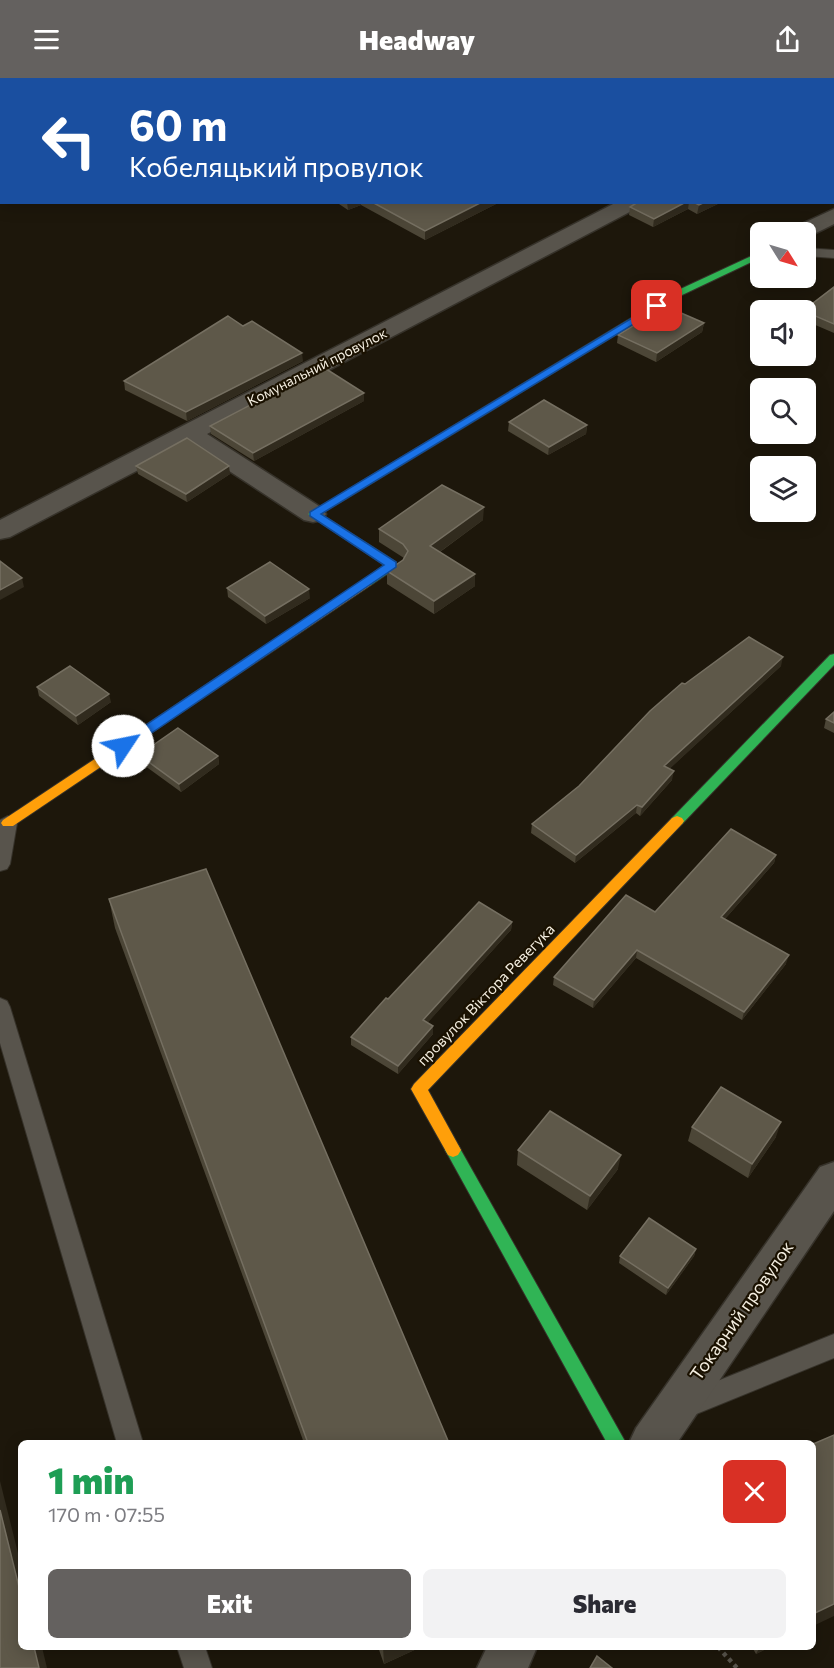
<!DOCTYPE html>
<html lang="en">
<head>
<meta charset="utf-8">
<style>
	:root { --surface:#fff; --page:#f2f2f3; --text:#2b2b33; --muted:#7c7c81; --accent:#64615f }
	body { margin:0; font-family:Commissioner,sans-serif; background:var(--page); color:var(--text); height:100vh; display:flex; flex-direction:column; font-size:22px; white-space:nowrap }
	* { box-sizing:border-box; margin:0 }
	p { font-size:20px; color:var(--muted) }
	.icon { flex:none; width:33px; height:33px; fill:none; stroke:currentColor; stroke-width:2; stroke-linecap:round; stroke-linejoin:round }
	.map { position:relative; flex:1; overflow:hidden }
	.panel { position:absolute; left:18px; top:1362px; width:798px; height:210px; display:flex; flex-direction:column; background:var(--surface); border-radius:9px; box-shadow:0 3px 15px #0003 }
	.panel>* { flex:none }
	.banner { position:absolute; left:0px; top:0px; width:834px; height:126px; box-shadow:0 3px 15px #0003; background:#1a4fa0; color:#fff; overflow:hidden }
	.needle { width:39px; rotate:127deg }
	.fabs { position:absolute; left:750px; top:144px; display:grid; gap:12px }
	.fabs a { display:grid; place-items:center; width:66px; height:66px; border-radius:9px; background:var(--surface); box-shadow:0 3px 15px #0003; font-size:30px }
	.pin { position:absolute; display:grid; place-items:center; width:51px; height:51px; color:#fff; margin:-26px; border-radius:12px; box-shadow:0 3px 9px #0006 }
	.me { position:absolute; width:66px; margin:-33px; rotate:56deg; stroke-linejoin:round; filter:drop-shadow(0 0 4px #0008) }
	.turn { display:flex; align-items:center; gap:21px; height:126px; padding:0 30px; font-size:27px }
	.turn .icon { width:78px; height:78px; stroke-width:2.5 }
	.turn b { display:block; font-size:42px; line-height:51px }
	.round { display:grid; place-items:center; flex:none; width:63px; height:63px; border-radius:9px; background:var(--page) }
	.headline { display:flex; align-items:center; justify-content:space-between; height:102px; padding:0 30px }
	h1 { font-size:36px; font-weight:800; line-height:45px; color:#1e9e55 }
	.action { display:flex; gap:12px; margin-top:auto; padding:12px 30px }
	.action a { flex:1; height:69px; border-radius:9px; background:var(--accent); color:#fff; font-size:24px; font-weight:800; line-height:69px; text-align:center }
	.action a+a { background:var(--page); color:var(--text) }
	header { display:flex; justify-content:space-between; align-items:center; height:78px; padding:0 30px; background:var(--accent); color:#fff; font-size:27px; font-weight:800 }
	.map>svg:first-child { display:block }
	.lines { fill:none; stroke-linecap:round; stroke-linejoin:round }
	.lane-casing { stroke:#36322a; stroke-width:2 }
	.street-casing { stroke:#36322a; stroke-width:3 }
	.fast-casing { stroke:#36322a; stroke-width:2 }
	.slow-casing { stroke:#36322a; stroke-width:2 }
	.jam-casing { stroke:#36322a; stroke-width:2 }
	.path { stroke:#58544c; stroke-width:4.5; stroke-dasharray:4 4; stroke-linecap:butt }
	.lane { fill:#58544c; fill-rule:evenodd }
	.street { fill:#58544c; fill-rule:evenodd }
	.fast { fill:#30b455; fill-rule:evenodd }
	.slow { fill:#ff9f0a; fill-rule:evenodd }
	.jam { fill:#e5322d; fill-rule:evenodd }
	.wall { fill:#4c4637 }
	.shaded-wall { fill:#312b1e }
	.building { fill:#5e5849; stroke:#756f61; stroke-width:1.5 }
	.route { fill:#1a73e8; stroke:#114b97; stroke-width:1.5 }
	.labels { text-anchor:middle; stroke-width:4.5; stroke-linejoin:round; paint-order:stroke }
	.far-street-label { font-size:14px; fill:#f4eee0; stroke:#1a1100 }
	.street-label { font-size:15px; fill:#f4eee0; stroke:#1a1100 }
	.near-street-label { font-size:18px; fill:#f4eee0; stroke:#1a1100 }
</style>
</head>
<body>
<header><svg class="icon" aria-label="menu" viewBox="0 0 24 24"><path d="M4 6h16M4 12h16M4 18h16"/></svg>Headway<svg class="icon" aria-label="share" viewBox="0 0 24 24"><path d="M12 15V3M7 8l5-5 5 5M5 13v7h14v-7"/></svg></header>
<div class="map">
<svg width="834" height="1590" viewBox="0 0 834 1590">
	<rect width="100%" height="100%" fill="#1d170b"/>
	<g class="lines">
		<!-- lane casing -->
		<g class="lane-casing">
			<g id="lane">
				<polygon points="125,0 140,0 124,2"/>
				<polygon points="382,0 396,0 381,2"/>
				<polygon points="806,170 834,172 834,180 806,178"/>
				<polygon points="8,738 15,740 17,745 10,786 7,791 0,793 0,742"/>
				<polygon points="0,920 7,923 10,929 143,1365 117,1365 0,965"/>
				<polygon points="834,1256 834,1280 684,1341 675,1338 671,1329 675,1320"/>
				<polygon points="177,1569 205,1569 212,1590 184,1590"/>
			</g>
		</g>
		<!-- street casing -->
		<g class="street-casing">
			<g id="street">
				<polygon points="617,124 644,124 641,128 207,356 322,430 326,436 322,442 313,444 304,442 188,366 10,459 0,461 0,442"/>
				<polygon points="834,131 834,146 806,160 806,154 792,154 795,149"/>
				<polygon points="834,1084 834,1133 677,1365 629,1365 636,1350 820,1089"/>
				<polygon points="487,1569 537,1569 528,1590 477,1590"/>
			</g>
		</g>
		<!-- fast casing -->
		<g class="fast-casing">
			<g id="fast">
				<polygon points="760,174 760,180 680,218 321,436 396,484 396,490 371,507 363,507 361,504 384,487 308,436 674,214"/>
				<polygon points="834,576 834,587 682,746 672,746 670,743 672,740 830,577"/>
				<polygon points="453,1065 458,1067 626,1365 607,1365 448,1077 445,1072 448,1067"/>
			</g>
		</g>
		<!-- slow casing -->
		<g class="slow-casing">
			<g id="slow">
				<rect x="0" y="66" width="2" height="4"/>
				<polygon points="367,500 371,501 371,507 13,748 3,748 1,745 3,742"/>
				<polygon points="677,738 682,740 684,743 682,746 428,1012 461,1072 458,1077 453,1079 448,1077 411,1011 414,1006 672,740"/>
			</g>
		</g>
		<!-- jam casing -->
		<g class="jam-casing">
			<polygon id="jam" points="211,0 223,0 222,2"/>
		</g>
		<!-- path -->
		<polyline class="path" points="718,1569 737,1590"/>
		<!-- lane -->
		<use href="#lane" class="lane"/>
		<!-- street -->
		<use href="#street" class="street"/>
		<!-- fast -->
		<use href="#fast" class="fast"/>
		<!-- slow -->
		<use href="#slow" class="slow"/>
		<!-- jam -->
		<use href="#jam" class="jam"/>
	</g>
	<!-- wall -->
	<g class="wall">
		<polygon points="813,0 834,0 834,22 832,22 832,2 813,2"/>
		<polygon points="336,124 500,124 425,162 361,127 348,132"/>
		<polygon points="638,124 722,124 697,136 688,131 653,149 629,137 630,129"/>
		<polygon points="834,209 834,255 806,243 806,232"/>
		<polygon points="704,245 702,254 656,284 617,265 618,257"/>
		<polygon points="243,248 303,283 187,343 125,312 124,303"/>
		<polygon points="364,323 254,383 211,356 210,348"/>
		<polygon points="509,344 587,347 586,356 548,377 508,353"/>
		<polygon points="136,388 230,396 187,424 138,396"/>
		<polygon points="483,442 440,474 475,508 434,536 387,506 387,493 403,482 404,480 379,464 379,451"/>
		<polygon points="227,510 310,520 266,546 228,519"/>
		<polygon points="781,588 669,691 672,702 640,738 636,735 575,785 531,755 532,746 579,708 685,606"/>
		<polygon points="37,609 111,624 78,647 39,618"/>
		<polygon points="834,634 834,655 824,650 826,641"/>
		<polygon points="139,677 218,678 219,686 181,714 141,685"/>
		<polygon points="776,777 774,785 725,841 786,886 742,942 636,880 593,930 553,907 554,899 655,834"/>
		<polygon points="109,821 449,1365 304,1365 115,850"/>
		<polygon points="512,844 511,852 427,945 433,956 398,996 351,967 351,959 388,921"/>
		<polygon points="692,1049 776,1059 748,1100 688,1063"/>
		<polygon points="518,1072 618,1091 587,1132 517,1087"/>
		<polygon points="696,1171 694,1178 666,1217 619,1185 620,1178"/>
		<polygon points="378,1569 421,1569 384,1586"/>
		<polygon points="752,1569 770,1569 756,1576"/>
	</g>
	<!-- shaded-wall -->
	<g class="shaded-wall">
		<polygon points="659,0 679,0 675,2 655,2"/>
		<polygon points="347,124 361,124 361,127 348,132"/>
		<polygon points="482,124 500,124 425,162 425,153"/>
		<polygon points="686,124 689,124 688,131 653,149 654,141"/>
		<polygon points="705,124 722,124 697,136 699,127"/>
		<polygon points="704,245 702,254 656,284 657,275"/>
		<polygon points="302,275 303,283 187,343 186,334"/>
		<polygon points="364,315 364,323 254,383 253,375"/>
		<polygon points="587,347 586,356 548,377 549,369"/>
		<polygon points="229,388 230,396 187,424 186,416"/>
		<polygon points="484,429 483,442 430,481 430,468"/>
		<polygon points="475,496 475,508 434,536 434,523"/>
		<polygon points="22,500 24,509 0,522 0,512"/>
		<polygon points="309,511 310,520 266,546 265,538"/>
		<polygon points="783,579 781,588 663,697 664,688"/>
		<polygon points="109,616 111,624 78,647 76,638"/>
		<polygon points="218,678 219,686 181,714 179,706"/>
		<polygon points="674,693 672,702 640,738 642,729"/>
		<polygon points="637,727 636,735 575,785 576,777"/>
		<polygon points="776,777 774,785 719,848 721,839"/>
		<polygon points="512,844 511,852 423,950 423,942"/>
		<polygon points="637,872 636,880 593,930 594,922"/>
		<polygon points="789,877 786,886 742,942 744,934"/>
		<polygon points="433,948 433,956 398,996 398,988"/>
		<polygon points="781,1044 776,1059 748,1100 752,1086"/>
		<polygon points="621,1077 618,1091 587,1132 590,1118"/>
		<polygon points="696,1171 694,1178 666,1217 668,1210"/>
		<polygon points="0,1403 21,1487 21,1517 0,1432"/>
		<polygon points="834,1526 834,1538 813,1548 813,1536"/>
		<polygon points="34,1569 42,1569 47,1590 39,1590"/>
		<polygon points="383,1569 421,1569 384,1586"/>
		<polygon points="760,1569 770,1569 756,1576"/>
	</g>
	<!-- building -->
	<g class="building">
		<polygon points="442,0 560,0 556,2 438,2"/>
		<polygon points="570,0 659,0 655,2 574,2"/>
		<polygon points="372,124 482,124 425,153"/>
		<polygon points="638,124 686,124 654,141 630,129"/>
		<polygon points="693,124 705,124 699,127"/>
		<polygon points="834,209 834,246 806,234 806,232 804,232"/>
		<polygon points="665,228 704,245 657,275 618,257"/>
		<polygon points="228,238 243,248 252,243 302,275 186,334 124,303"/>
		<polygon points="323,289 364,315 253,375 210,348"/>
		<polygon points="544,322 587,347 549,369 509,344"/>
		<polygon points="187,360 229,388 186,416 136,388"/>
		<polygon points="442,407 484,429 430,468 475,496 434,523 387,493 403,482 408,473 403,466 379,451"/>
		<polygon points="0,483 22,500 0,512"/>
		<polygon points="270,484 309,511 265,538 227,510"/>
		<polygon points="749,559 783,579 664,688 674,693 642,729 637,727 576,777 532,746 579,708 650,633 682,605 685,606"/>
		<polygon points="70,588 109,616 76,638 37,609"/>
		<polygon points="834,634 834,645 826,641"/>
		<polygon points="178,650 218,678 179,706 139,677"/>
		<polygon points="731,751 776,777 721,839 789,877 744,934 637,872 594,922 554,899 626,817 655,834"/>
		<polygon points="206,791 449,1365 308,1365 109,821"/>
		<polygon points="479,824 512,844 423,942 433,948 398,988 351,959 386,920 388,921"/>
		<polygon points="721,1009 781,1044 752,1086 692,1049"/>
		<polygon points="550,1033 621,1077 590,1118 518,1072"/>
		<polygon points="649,1140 696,1171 668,1210 620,1178"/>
		<polygon points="834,1357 834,1526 813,1536 813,1366"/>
		<polygon points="0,1432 21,1517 21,1569 34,1569 39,1590 0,1590"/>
		<polygon points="597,1578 612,1590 590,1590"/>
	</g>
	<!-- route -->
	<polygon class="route" points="657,225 661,228 660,230 321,436 396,484 396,489 128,671 119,671 117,668 119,665 384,487 310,438 310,434"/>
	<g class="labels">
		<!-- far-street labels -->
		<g class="far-street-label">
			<text transform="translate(317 289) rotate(-27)" y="5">Комунальний провулок</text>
		</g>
		<!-- street labels -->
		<g class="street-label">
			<text transform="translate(486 917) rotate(-46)" y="5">провулок Віктора Ревегука</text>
		</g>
		<!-- near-street labels -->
		<g class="near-street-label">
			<text transform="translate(742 1233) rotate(-55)" y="6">Токарний провулок</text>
		</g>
	</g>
</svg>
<div class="fabs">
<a><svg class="needle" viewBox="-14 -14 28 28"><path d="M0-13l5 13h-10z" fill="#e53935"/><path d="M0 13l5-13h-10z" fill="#7c7c81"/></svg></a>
<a><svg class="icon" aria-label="sound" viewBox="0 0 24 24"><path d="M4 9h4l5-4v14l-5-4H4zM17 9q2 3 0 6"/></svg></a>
<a><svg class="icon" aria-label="search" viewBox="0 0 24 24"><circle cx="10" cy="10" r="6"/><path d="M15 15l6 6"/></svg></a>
<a><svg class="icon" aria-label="layers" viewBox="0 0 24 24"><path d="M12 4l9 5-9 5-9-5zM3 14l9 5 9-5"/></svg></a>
</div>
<div class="pin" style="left:657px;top:228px;background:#d93025"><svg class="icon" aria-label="arrive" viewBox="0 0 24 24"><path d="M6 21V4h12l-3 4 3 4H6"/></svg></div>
<svg class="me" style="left:123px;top:668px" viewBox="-20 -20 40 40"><circle r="19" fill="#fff"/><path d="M0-13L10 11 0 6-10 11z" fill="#1a73e8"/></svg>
<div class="banner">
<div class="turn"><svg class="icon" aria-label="left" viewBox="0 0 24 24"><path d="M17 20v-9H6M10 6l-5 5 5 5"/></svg><div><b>60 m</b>Кобеляцький провулок</div></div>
</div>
<section class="panel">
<div class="headline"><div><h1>1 min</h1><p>170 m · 07:55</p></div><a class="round" style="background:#d93025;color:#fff"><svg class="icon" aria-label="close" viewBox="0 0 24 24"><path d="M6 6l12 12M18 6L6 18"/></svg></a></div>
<div class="action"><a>Exit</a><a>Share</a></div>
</section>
</div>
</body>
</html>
